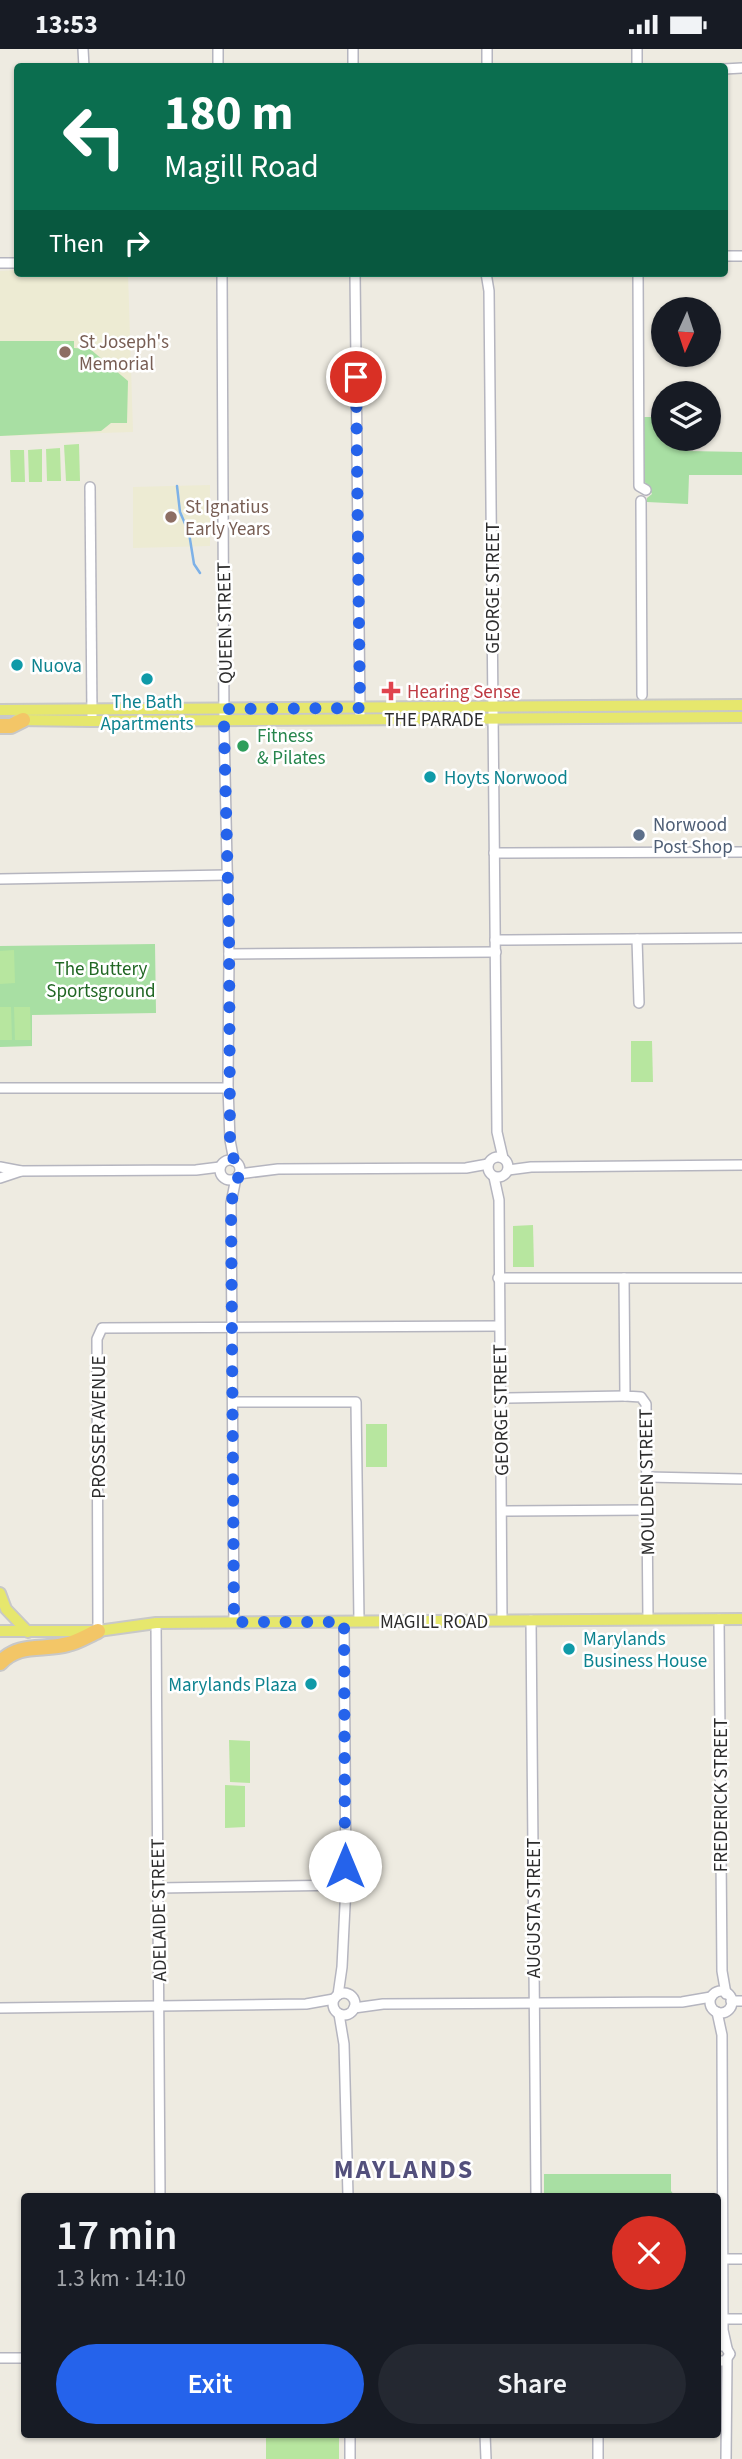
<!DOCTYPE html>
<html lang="en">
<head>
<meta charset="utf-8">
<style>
	:root { --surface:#171b24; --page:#242831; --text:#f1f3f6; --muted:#9ea1a6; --accent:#2563eb }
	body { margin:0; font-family:"Source Sans 3",sans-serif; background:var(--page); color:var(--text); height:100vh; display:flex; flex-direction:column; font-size:26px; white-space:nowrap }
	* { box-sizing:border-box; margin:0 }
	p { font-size:23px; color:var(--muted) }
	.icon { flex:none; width:38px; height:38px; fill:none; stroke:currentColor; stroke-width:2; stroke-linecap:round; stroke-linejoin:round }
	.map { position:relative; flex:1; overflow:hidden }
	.drawer { position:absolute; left:21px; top:2144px; width:700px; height:245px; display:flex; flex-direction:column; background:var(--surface); border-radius:7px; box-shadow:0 2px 5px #0004 }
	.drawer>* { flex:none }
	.top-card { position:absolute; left:14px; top:14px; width:714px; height:214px; border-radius:7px; box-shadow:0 2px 5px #0004; background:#0b6e4f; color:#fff; overflow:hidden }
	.needle { width:46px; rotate:183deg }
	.buttons { position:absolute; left:651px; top:248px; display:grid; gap:14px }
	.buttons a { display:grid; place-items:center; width:70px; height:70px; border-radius:50%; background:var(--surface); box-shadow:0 2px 5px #0004; font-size:35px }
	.pin { position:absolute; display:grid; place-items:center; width:60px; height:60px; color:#fff; margin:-30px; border:4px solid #fff; border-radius:50%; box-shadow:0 2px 7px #0007 }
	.me { position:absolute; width:77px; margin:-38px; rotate:0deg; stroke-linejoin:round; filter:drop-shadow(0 0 5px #0008) }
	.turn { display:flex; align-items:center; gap:24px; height:147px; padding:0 35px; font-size:32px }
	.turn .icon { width:91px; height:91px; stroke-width:2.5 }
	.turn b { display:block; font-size:49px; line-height:60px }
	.then { display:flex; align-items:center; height:66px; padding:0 35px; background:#0003; gap:14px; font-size:26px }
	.round { display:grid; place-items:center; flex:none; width:74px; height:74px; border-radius:37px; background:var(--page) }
	.headline { display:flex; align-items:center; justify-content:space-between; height:119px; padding:0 35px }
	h1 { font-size:42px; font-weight:600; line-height:52px }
	.action { display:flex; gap:14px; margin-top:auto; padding:14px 35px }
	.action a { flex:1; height:80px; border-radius:42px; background:var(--accent); color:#fff; font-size:28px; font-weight:600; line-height:80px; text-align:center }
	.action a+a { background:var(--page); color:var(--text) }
	.status { display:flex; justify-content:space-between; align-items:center; height:49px; padding:0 35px; background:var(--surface); direction:ltr }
	.status svg { height:19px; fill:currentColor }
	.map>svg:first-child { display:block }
	.education { fill:#edebd3 }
	.green { fill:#a8dfa3 }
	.pitch { fill:#b7e69f }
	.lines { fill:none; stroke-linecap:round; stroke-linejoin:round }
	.stream { stroke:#7db1e7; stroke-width:2.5 }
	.minor-casing { stroke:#b5b5bf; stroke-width:12 }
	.major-casing { stroke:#c8c8c8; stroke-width:14 }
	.highway-casing { stroke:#c8c8c8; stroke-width:18 }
	.minor { stroke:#fff; stroke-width:9 }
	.major { stroke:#e6e76d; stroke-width:10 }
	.highway { stroke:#f3c667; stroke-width:14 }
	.route { stroke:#2563eb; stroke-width:12; stroke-dasharray:0 21.6 }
	.education-dot { fill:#8d6e63; stroke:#fff; stroke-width:2.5 }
	.culture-dot { fill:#0f9aa8; stroke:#fff; stroke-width:2.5 }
	.health-dot { fill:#e0444e; stroke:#fff; stroke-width:2.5 }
	.leisure-dot { fill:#2e9e5b; stroke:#fff; stroke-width:2.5 }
	.service-dot { fill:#5c6f8a; stroke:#fff; stroke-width:2.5 }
	.labels { text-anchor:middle; stroke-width:5; stroke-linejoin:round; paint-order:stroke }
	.education-label { font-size:19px; fill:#785e54; stroke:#fff; text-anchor:start }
	.street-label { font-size:19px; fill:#2d2d2d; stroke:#fff }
	.culture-label { font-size:19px; fill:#0d838f; stroke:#fff; text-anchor:start }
	.health-label { font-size:19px; fill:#be3a42; stroke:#fff; text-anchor:start }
	.leisure-label { font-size:19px; fill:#27864d; stroke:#fff; text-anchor:start }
	.service-label { font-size:19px; fill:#4e5e75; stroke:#fff; text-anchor:start }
	.park-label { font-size:19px; fill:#216724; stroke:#fff }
	.district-label { font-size:26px; font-weight:bold; letter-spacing:2px; fill:#53507c; stroke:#fff }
</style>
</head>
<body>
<div class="status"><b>13:53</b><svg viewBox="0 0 49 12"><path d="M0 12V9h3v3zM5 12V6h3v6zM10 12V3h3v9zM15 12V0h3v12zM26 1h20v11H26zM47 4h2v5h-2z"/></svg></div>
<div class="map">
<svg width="742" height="2410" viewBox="0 0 742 2410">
	<rect width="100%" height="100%" fill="#eeebe1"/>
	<!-- education -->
	<g class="education">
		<polygon points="17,221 18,224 128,224 133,383 0,387 0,222"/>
		<polygon points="210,436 210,497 133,499 133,438"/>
	</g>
	<!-- green -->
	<g class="green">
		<polygon points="0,292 74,292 74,299 90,300 128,332 127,374 111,374 101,382 0,387"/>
		<polygon points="639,368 663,368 663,390 687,390 688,402 742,403 742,426 689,426 688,455 647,453 647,449 652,445 639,423"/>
		<polygon points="155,895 156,964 32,966 32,997 0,998 0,897"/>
		<polygon points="544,2125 671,2125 671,2142 675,2147 544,2147"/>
	</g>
	<!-- pitch -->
	<g class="pitch">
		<polygon points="79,395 80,432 66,432 64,396"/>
		<polygon points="60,399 61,432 47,432 46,400"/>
		<polygon points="42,400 42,433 29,433 28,401"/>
		<polygon points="10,401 24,401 25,433 11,433"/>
		<polygon points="14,901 15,934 0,935 0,902"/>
		<polygon points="11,958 12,991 0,991 0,958"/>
		<polygon points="14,958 30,958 31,991 15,991"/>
		<polygon points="631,992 652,992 653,1033 631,1033"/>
		<polygon points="533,1176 534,1218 513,1218 513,1177"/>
		<rect x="366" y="1375" width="21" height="43"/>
		<polygon points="229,1691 250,1692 250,1734 230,1733"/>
		<polygon points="225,1736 245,1737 245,1778 225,1779"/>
		<rect x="266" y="2385" width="73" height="25"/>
	</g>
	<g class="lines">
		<!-- stream -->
		<polyline class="stream" points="177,437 180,463 189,484 194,515 200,524"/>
		<!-- minor casing -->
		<g class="minor-casing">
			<g id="minor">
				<polyline points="83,0 84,18"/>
				<polyline points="218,0 218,18"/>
				<polyline points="353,0 353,18"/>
				<polyline points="487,0 487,18"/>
				<polyline points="637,0 637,18"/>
				<polyline points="724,20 742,19"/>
				<polyline points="724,207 742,207"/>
				<polyline points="0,214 18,214"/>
				<polyline points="222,224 224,678 229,905 228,1039 230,1091 234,1112"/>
				<polyline points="355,224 360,665"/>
				<polyline points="486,224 489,242 497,1083 503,1109"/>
				<polyline points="638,224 639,437 646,441"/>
				<polyline points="90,438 92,667"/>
				<polyline points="641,452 642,646"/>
				<polyline points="494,804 742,803"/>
				<polyline points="0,830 228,826"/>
				<polyline points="637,890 639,954"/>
				<polyline points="495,891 742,889"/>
				<polyline points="229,905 496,903"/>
				<polyline points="0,1039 228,1039"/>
				<circle cx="498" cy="1118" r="10"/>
				<circle cx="230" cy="1121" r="10"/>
				<polyline points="0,1118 21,1122 196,1121 220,1118"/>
				<polyline points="508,1121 531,1118 742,1116"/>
				<polyline points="239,1125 278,1120 466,1119 488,1115"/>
				<polyline points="494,1128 499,1151 502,1571"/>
				<polyline points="0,1129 21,1122"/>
				<polyline points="498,1229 742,1229"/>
				<polyline points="624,1229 625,1347 641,1348 646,1355 648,1570"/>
				<polyline points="501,1349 625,1347"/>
				<polyline points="233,1353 356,1353 359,1572"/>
				<polyline points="647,1428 742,1430"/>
				<polyline points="502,1462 647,1461"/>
				<polyline points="719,1570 722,1922 726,1945"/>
				<polyline points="531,1571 536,2147"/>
				<polyline points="234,1573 231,1154 236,1129"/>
				<polyline points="156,1574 160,2147"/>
				<polyline points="98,1582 97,1290 102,1279 499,1277"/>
				<polyline points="158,1839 346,1836"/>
				<circle cx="721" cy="1953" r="11"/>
				<circle cx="344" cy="1955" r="11"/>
				<polyline points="338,1946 342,1918 346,1836 344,1573"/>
				<polyline points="731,1952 742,1952"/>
				<polyline points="0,1959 306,1955 334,1950"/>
				<polyline points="354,1959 383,1955 682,1953 711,1948"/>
				<polyline points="717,1963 722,1986 723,2281 727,2299"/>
				<polyline points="339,1965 344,1995 348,2147"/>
				<polyline points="723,2210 742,2210"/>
				<polyline points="724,2270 742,2270"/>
				<polyline points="718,2297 725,2297 730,2305 725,2312 718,2312"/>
				<polyline points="0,2309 24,2309"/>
				<polyline points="350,2385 350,2410"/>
				<polyline points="485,2385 486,2410"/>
				<polyline points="598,2385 598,2410"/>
				<polyline points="726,2410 727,2311"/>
			</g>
		</g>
		<!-- major casing -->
		<g class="major-casing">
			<g id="major">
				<polyline points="0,661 742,656"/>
				<polyline points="17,671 92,672 742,668"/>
				<polyline points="0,1544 6,1560 28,1583"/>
				<polyline points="0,1582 98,1582 156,1574 742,1570"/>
			</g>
		</g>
		<!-- highway casing -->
		<g class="highway-casing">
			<g id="highway">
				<polyline points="0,677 11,677 23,671"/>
				<path d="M0 1614C19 1593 43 1602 68 1595 78 1593 89 1586 98 1582"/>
			</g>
		</g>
		<!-- minor -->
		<use href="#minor" class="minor"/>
		<!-- major -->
		<use href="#major" class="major"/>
		<!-- highway -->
		<use href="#highway" class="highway"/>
	</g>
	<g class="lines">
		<!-- route -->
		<polyline class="route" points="345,1817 344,1573 234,1573 231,1154 240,1122 234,1112 230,1091 229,878 224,678 225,660 360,659 356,328"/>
	</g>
	<!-- markers -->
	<g class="education-dot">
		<circle cx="65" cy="303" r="7"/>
		<circle cx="171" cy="468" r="7"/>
	</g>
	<g class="culture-dot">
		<circle cx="17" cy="616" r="7"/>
		<circle cx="147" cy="630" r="7"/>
		<circle cx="430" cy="728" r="7"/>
		<circle cx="569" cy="1600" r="7"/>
		<circle cx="311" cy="1635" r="7"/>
	</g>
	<path class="health-dot" d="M387.5 631.5h7v7h7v7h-7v7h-7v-7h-7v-7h7z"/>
	<circle class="leisure-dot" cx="243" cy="697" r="7"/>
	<circle class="service-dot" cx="639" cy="786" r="7"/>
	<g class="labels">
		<!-- education labels -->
		<g class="education-label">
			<text x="79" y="299">St Joseph's<tspan x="79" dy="22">Memorial</tspan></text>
			<text x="185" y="464">St Ignatius<tspan x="185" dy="22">Early Years</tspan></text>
		</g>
		<!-- street labels -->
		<g class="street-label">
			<text transform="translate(492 539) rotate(-90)" y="7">GEORGE STREET</text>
			<text transform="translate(224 574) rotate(-91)" y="7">QUEEN STREET</text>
			<text x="434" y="677">THE PARADE</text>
			<text transform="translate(500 1361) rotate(-91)" y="7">GEORGE STREET</text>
			<text transform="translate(98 1378) rotate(-90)" y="7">PROSSER AVENUE</text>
			<text transform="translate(646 1433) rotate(-91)" y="7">MOULDEN STREET</text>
			<text x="434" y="1579">MAGILL ROAD</text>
			<text transform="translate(720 1746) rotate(-90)" y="7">FREDERICK STREET</text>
			<text transform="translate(533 1859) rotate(-90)" y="7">AUGUSTA STREET</text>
			<text transform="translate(158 1861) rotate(-91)" y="7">ADELAIDE STREET</text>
		</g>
		<!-- culture labels -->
		<g class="culture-label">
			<text x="31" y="623">Nuova</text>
			<text x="147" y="659" text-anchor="middle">The Bath<tspan x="147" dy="22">Apartments</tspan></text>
			<text x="444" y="735">Hoyts Norwood</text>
			<text x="583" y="1596">Marylands<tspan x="583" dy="22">Business House</tspan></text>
			<text x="297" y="1642" text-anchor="end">Marylands Plaza</text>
		</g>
		<!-- health labels -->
		<g class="health-label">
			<text x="407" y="649">Hearing Sense</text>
		</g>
		<!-- leisure labels -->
		<g class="leisure-label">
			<text x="257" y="693">Fitness<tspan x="257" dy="22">&amp; Pilates</tspan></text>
		</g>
		<!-- service labels -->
		<g class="service-label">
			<text x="653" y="782">Norwood<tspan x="653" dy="22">Post Shop</tspan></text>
		</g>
		<!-- park labels -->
		<g class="park-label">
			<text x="101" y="926">The Buttery<tspan x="101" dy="22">Sportsground</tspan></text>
		</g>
		<!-- district labels -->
		<g class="district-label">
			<text x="404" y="2129">MAYLANDS</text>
		</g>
	</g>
</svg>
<div class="buttons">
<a><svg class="needle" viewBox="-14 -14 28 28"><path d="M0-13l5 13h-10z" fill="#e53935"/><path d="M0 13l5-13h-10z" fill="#9ea1a6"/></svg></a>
<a><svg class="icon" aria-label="layers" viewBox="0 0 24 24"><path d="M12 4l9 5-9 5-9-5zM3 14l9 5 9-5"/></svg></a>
</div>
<div class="pin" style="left:356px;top:328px;background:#d93025"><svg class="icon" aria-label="arrive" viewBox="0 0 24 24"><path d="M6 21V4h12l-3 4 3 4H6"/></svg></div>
<svg class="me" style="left:345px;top:1817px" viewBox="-20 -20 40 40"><circle r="19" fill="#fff"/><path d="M0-13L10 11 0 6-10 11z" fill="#2563eb"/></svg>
<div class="top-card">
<div class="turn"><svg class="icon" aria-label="left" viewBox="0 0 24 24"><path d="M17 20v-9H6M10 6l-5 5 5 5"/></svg><div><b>180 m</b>Magill Road</div></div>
<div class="then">Then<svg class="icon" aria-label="right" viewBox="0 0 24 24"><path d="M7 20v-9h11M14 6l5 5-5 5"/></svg></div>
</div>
<section class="drawer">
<div class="headline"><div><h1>17 min</h1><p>1.3 km · 14:10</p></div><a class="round" style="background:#d93025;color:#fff"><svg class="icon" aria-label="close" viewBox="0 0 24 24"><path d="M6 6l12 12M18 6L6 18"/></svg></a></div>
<div class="action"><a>Exit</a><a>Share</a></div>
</section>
</div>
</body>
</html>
